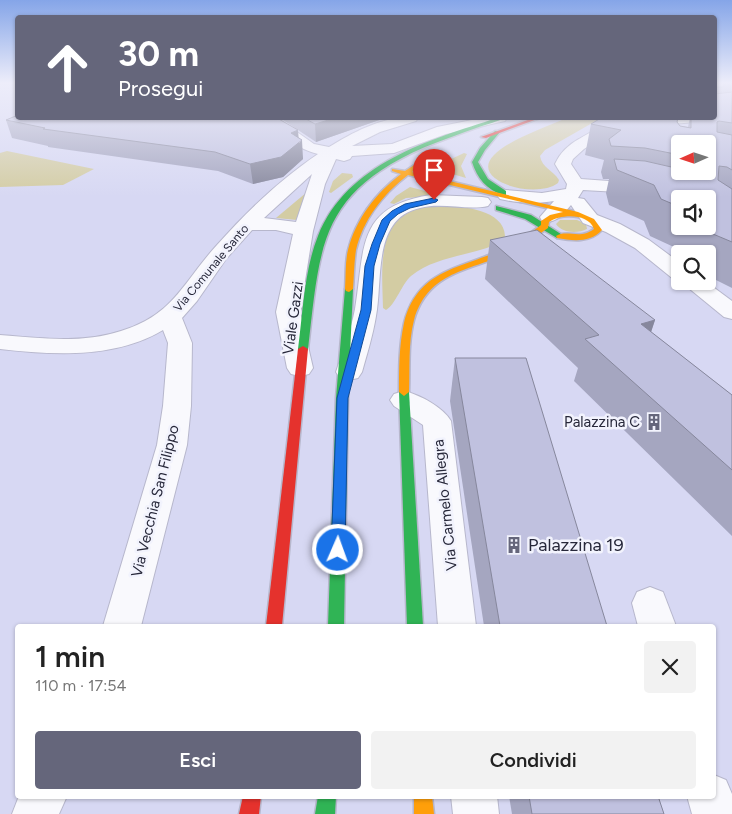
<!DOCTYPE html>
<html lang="it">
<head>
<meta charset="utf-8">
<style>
	:root { --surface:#fff; --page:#f2f2f2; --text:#222; --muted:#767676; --accent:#65667b }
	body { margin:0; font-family:Figtree,sans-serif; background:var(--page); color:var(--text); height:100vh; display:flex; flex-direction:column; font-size:19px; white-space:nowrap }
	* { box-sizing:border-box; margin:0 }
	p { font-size:16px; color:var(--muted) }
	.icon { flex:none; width:28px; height:28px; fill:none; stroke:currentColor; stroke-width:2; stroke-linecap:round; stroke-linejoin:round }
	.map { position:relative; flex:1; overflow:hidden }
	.details { position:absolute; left:15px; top:624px; width:701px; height:175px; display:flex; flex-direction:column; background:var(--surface); border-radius:5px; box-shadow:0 1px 4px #0004 }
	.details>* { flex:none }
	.hud { position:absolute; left:15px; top:15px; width:702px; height:105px; border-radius:5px; box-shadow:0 1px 4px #0004; background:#65667b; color:#fff; overflow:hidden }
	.needle { width:32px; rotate:267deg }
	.fabs { position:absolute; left:671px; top:135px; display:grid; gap:10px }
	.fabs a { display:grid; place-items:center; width:45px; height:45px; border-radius:5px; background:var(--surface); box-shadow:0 1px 4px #0004; font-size:25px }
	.pin { position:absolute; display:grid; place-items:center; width:42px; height:42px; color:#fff; margin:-51px -21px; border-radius:50% 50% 50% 0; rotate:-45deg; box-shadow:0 0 5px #0007 }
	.pin .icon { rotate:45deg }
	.me { position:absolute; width:55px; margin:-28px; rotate:2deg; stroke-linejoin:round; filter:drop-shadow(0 0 4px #0008) }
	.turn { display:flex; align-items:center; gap:18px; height:105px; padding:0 20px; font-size:22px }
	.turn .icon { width:65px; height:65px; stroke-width:2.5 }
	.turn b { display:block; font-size:35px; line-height:42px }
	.round { display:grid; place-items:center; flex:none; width:52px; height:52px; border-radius:5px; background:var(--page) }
	.head { display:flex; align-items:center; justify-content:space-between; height:85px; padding:0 20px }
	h1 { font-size:30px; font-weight:600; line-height:38px }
	.cta { display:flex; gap:10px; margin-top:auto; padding:10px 20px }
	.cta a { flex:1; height:58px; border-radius:5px; background:var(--accent); color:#fff; font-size:20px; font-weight:600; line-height:58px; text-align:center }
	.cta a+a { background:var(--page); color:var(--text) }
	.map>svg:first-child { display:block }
	.green { fill:#d3cca3 }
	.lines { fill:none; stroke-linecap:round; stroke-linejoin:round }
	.street-casing { stroke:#b7b7cc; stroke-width:2 }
	.fast-casing { stroke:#b7b7cc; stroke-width:3 }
	.slow-casing { stroke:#b7b7cc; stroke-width:3 }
	.jam-casing { stroke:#b7b7cc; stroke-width:3 }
	.street { fill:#f9f9fd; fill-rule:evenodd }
	.fast { fill:#30b455; fill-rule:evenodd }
	.slow { fill:#ff9f0a; fill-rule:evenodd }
	.jam { fill:#e5322d; fill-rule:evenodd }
	.wall { fill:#a5a6c0; fill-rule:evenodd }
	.shaded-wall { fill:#86879c }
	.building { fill:#c0c1df; stroke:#86879c }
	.route { fill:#1a73e8; stroke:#114b97 }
	.labels { text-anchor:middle; stroke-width:5; stroke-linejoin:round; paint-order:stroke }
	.far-street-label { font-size:12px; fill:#27283a; stroke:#f2f3fd }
	.street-label { font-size:15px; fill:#27283a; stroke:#f2f3fd }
	.poi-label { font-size:15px; fill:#27283a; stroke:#f2f3fd; text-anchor:end }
	.near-poi-label { font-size:18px; fill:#27283a; stroke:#f2f3fd; text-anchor:start }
</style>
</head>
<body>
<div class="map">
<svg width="732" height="814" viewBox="0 0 732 814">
	<rect width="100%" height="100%" fill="#d7d8f3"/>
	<!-- green -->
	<g class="green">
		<path d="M566 118H601L545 150 540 156C542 168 553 170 559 180L558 183C536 200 468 181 494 155 508 140 547 127 566 118Z"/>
		<polygon points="7,151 94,169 63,185 0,187 0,153"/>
		<polygon points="464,153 467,154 461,166 466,178 432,168"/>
		<polygon points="342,173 352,174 353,177 331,193 329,192 333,181"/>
		<polygon points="410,187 436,194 436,196 406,198 394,204 390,203 396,196"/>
		<polygon points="307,192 297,220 276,218"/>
		<path d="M431 206C453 205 504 207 505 236L502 241 495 245C468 256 434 257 411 276 401 285 396 304 386 310L383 308C382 264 375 213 431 206Z"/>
		<path d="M560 220H577L586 224 587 229C577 234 562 233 556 224Z"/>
	</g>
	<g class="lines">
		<!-- street casing -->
		<g class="street-casing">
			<g id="street">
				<path d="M732 111V119L624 128 603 137 584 149 573 159 571 164 581 179 636 183 686 195 689 199H680V204L636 193 583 190 578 198 584 199 597 215 620 224 649 240 680 263V279L672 278 635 248 606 232 583 223 571 205C562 215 556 224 542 221L540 217 554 201C537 204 517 203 500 199L497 195 500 191 506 190 542 193 566 189 567 184 555 164C560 153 568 145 579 139 621 112 667 118 715 118V112Z"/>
				<path d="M262 118H277L314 144 329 147C355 131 387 114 418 118L416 121 380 132 352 146 392 144 437 127 482 118H507L505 121 446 134 394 153 352 156 350 159 344 161 336 159 325 184 313 231 300 312 313 368 309 374 300 376 291 374 287 368 276 312 293 234 276 230H252L226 259 197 301 182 318 192 343 191 406 187 445 141 626H103L157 445 163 406 168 343 163 330C115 359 53 355 0 349V335C39 338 82 344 121 331 174 315 183 282 217 245 247 211 281 179 318 154 299 149 274 134 262 118ZM312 174 296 222 264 218Z"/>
				<path d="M431 195 482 197 488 198 491 202 488 206C468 211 442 202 420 208 372 218 383 280 376 316 373 335 367 354 362 372L358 378 349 380 340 378 336 372C343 351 351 330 355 309 365 248 356 206 431 195Z"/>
				<polygon points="680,281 705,281 732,301 732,319 724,317"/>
				<path d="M404 391C420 395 443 407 451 421L476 626H438L423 425 394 406 390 400 394 394Z"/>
				<polygon points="650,587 663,592 676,626 638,626 632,603 637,592"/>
				<polygon points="714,775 726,780 732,794 732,814 692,814 687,796 714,796"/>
				<polygon points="19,796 67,796 59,814 12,814"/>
				<polygon points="451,796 497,796 499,814 453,814"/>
			</g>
		</g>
		<!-- fast casing -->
		<g class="fast-casing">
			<g id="fast">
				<path d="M497 118H504C497 122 487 124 479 127 461 133 443 140 425 147 319 193 320 246 308 349L307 351H299L298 349C303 312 304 271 318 236 347 163 429 140 497 118Z"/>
				<path d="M495 131 500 132 485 150 478 162 488 179 506 191V195H503C487 190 477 178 472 162L480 148Z"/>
				<polygon points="496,206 531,215 564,236 557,238 525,219 496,210"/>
				<polygon points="349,286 353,289 348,398 344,626 328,626 336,398 345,289"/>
				<polygon points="404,388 409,392 423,626 407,626 399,392"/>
				<polygon points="318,796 336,796 335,814 315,814"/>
			</g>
		</g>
		<!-- slow casing -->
		<g class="slow-casing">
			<g id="slow">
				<path d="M425 158 428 160 427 161 412 172 578 212 594 219 602 230C590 243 573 241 557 238L556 236C567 229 580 240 594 229 588 213 561 214 549 222L548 228C534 238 519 249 502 256 465 271 427 274 414 320 408 343 410 368 409 392L404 396 399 392C399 369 399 346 404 323 417 271 457 269 499 251 514 245 528 235 541 225V221L550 215 563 212 408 175C383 194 363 220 356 250 354 263 354 276 353 289L349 292 346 291 345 289C346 276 345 262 348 250 356 219 376 193 401 174L392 171V169L405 171Z"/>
				<polygon points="414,796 432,796 434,814 414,814"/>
			</g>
		</g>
		<!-- jam casing -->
		<g class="jam-casing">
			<g id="jam">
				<polygon points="533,118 540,118 486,138 481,137"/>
				<polygon points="303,346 308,349 282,626 266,626 298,349"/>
				<polygon points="243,796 261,796 259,814 239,814"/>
			</g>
		</g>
		<!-- street -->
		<use href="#street" class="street"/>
		<!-- fast -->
		<use href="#fast" class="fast"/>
		<!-- slow -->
		<use href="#slow" class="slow"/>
		<!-- jam -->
		<use href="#jam" class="jam"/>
	</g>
	<!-- wall -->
	<g class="wall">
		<path d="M715 83H732V288L708 276V254H689L650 236 644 221 609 205 606 193 609 179H603L601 172 604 160 585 155 591 124 677 122 680 126 688 127 690 118H715ZM680 144H708V171H680ZM680 199H708V226H680Z"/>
		<polygon points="280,118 385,118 316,142"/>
		<polygon points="6,120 298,138 303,159 283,177 253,184 218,171 48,147 48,146 12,138"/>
		<polygon points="490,240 655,320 651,332 732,395 732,536 574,381 578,368 485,279"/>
		<polygon points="455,358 607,626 484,626 450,401"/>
		<polygon points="509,796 658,796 664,814 512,814"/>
	</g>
	<!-- shaded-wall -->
	<g class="shaded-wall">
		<polygon points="335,118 385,118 316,142 315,124"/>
		<polygon points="298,130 299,143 302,140 303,159 283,177 253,184 250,164 291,133"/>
		<polygon points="655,320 641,362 641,324"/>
	</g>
	<!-- building -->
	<g class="building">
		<polygon points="715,83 724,83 723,87 715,87"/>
		<polygon points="732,92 732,123 719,121 717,122 717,132 732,135 732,170 727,167 719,166 718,180 732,189 732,242 713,234 708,221 708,199 680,199 680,207 661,199 654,185 617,170 614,159 645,161 680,169 680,171 708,171 708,144 680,144 680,155 645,148 611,146 609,139 621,130 591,124 601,118 678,118 677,122 680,126 691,128 691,118 715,118 715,94"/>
		<polygon points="18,115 18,118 277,118 298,130 291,133 302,140 281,157 250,164 215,152 43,129 45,128 6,120"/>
		<polygon points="304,118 335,118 315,124"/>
		<polygon points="537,230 655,320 641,324 732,395 732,470 585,339 599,335 490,240"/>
		<polygon points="455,358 526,358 607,626 500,626"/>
		<polygon points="529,796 658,796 664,814 532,814"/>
	</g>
	<!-- sky -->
	<linearGradient id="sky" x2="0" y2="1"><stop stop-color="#85a5e8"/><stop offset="0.42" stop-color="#ededfa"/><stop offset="1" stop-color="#ededfa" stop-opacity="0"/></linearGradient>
	<rect width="732" height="197" fill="url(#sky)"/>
	<!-- route -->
	<polygon class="route" points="434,198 438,200 436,202 410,208 398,214 390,221 380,244 374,266 371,310 348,398 345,550 343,554 338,556 333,554 331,550 337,398 361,310 365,266 372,244 382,220 392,211 405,204"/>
	<!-- icons -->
	<defs>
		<g id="building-bare" transform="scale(1.35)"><path d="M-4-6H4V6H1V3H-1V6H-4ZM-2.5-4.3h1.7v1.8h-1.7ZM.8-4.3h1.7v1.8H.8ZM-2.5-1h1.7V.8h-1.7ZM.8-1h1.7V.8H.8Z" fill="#65667b" stroke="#f2f3fd" stroke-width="2.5" paint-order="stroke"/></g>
	</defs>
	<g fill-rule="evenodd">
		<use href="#building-bare" x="654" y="422"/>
		<use href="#building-bare" x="514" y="545"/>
	</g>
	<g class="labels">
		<!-- far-street labels -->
		<g class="far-street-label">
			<text transform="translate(211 268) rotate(-50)" y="4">Via Comunale Santo</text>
		</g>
		<!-- street labels -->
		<g class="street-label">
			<text transform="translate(293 318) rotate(-82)" y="5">Viale Gazzi</text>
			<text transform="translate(155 501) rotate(-76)" y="5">Via Vecchia San Filippo</text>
			<text transform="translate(445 505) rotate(-96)" y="5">Via Carmelo Allegra</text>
		</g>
		<!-- poi labels -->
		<g class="poi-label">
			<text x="640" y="427">Palazzina C</text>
		</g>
		<!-- near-poi labels -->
		<g class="near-poi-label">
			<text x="528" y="551">Palazzina 19</text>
		</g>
	</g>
</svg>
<div class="fabs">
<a><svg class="needle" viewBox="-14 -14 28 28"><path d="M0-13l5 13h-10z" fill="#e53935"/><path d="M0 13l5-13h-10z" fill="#767676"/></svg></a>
<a><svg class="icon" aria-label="sound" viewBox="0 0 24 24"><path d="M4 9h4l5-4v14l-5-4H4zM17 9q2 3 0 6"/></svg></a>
<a><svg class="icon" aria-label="search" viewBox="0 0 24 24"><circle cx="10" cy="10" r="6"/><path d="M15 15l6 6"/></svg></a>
</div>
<div class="pin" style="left:434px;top:200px;background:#d93025"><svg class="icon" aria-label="arrive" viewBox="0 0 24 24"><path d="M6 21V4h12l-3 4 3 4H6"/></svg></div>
<svg class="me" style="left:338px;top:550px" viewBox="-20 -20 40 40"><circle r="17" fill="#1a73e8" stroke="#fff" stroke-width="3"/><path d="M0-11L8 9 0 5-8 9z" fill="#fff"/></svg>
<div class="hud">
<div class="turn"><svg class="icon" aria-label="ahead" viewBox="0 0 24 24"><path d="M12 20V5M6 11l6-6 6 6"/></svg><div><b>30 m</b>Prosegui</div></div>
</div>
<section class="details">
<div class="head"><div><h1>1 min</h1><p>110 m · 17:54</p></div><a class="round"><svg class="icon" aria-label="close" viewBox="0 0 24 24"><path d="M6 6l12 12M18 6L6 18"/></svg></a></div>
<div class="cta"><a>Esci</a><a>Condividi</a></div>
</section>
</div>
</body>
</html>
